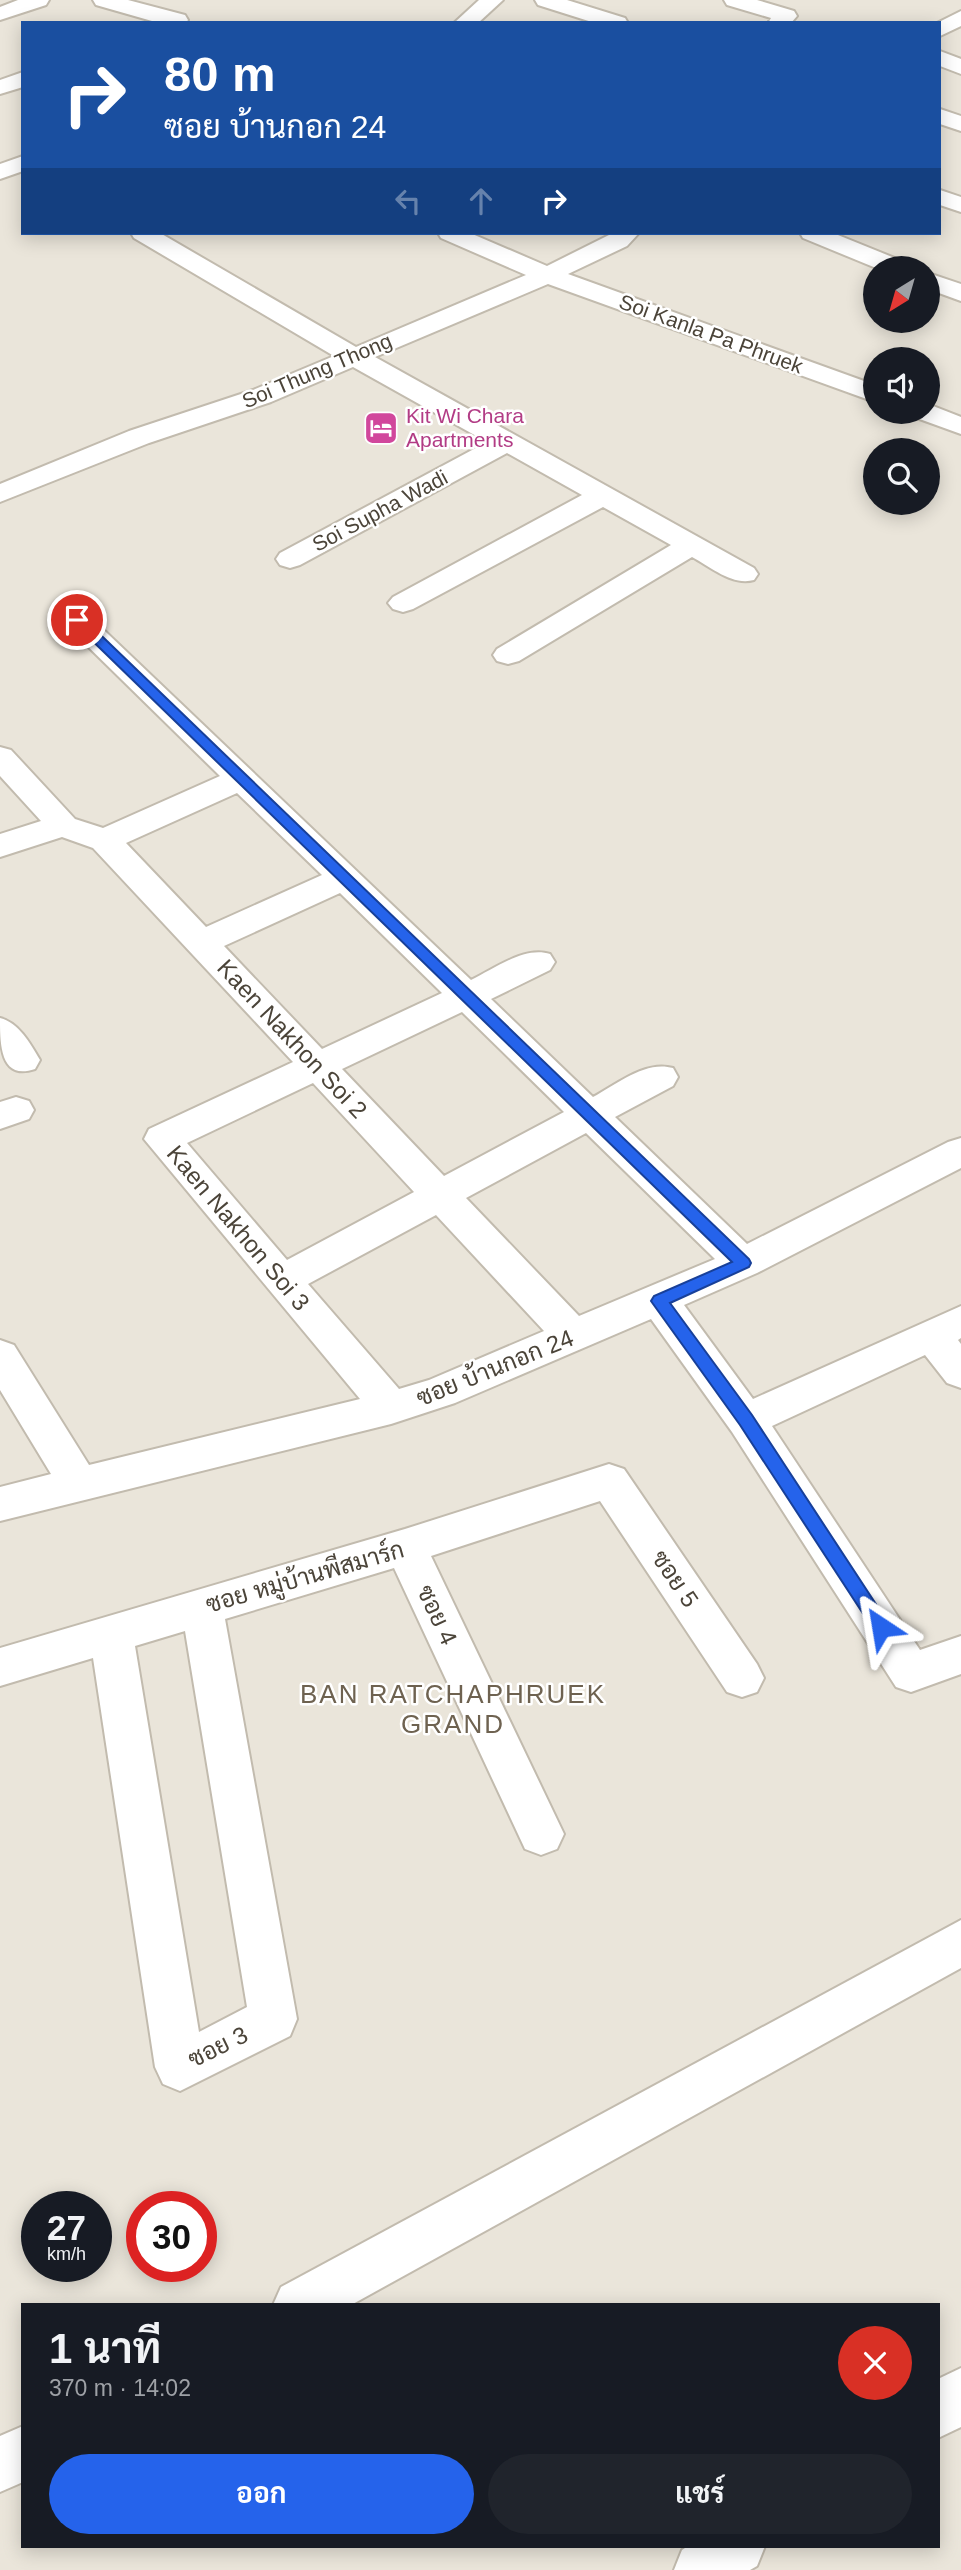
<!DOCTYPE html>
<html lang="th">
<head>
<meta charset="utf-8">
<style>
	:root { --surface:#171b24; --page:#20242c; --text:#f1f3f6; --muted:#9ea1a6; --accent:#2563eb }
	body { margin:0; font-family:Helvetica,Sarabun,sans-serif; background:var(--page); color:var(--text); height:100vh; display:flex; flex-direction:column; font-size:26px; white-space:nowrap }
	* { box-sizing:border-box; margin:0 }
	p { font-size:23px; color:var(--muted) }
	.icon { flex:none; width:38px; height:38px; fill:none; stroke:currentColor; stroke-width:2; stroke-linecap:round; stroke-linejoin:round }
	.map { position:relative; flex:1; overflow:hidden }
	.drawer { position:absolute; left:21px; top:2303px; width:919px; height:245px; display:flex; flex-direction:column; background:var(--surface); border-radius:0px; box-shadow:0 4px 18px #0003 }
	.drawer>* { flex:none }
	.guide { position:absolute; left:21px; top:21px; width:920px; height:214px; border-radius:0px; box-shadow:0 4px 18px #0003; background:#1a4fa0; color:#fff; overflow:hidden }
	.needle { width:46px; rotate:217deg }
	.controls { position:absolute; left:863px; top:256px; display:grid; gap:14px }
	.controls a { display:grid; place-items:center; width:77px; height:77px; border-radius:50%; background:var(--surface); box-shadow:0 4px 18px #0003; font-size:35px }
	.speed { position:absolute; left:21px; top:2191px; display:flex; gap:14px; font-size:35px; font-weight:700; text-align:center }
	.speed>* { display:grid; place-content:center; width:91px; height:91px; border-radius:50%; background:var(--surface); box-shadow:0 4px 18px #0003; line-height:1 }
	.speed small { font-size:18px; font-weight:400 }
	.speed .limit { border:10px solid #d22; background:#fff; color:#111 }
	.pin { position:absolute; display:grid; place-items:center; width:60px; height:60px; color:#fff; margin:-30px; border:4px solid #fff; border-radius:50%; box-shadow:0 2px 7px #0007 }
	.me { position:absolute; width:77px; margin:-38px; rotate:327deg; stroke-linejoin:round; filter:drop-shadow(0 0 5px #0008) }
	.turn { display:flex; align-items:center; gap:24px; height:147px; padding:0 28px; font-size:32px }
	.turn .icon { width:91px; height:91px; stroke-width:2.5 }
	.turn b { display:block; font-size:49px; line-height:60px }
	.lanes { display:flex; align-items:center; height:66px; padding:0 28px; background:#0003; justify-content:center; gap:35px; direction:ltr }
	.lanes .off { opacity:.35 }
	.round { display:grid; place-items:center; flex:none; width:74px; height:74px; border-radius:37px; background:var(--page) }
	.summary { display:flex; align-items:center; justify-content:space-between; height:119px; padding:0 28px }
	h1 { font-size:42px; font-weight:700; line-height:52px }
	.action { display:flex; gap:14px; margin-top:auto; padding:14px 28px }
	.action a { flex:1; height:80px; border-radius:42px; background:var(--accent); color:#fff; font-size:28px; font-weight:700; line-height:80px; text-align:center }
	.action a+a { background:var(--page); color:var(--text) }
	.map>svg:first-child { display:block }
	.residential { fill:#eae5da; fill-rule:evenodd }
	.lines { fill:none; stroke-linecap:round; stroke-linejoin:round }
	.minor-casing { stroke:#c2bbae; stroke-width:4 }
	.minor { fill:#fff; fill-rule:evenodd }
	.route { fill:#2563eb; stroke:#184099; stroke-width:2 }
	.labels { text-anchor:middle; stroke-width:5; stroke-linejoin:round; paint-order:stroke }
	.far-street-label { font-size:21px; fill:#4b4439; stroke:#fff }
	.far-hotel-label { font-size:21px; fill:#b23c85; stroke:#fff; text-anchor:start }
	.street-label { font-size:24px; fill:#4b4439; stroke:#fff }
	.neighbourhood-label { font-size:26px; letter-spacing:2px; fill:#6e6250; stroke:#fff }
</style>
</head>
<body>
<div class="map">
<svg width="961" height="2570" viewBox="0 0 961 2570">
	<rect width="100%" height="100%" fill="#f6f3ec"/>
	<!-- residential -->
	<path class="residential" d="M0 0H961V2570H0ZM23 23H940V233H23ZM875 268H928V320H875ZM875 359H928V411H875ZM875 450H928V502H875ZM37 2207H96V2266H37ZM142 2207H201V2266H142ZM23 2305H938V2546H23Z"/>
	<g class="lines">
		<!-- minor casing -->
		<g class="minor-casing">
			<g id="minor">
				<polygon points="18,0 49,0 46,5 0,20 0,7"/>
				<polygon points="93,0 128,0 185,15 188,20 186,23 159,23 96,5"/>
				<polygon points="479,0 503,0 478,23 454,23"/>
				<polygon points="535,0 567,0 625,18 628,23 595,23 538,5"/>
				<polygon points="724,0 757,0 794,11 797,16 791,23 768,23 771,18 727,5"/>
				<polygon points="961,11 961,26 940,36 940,23 937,23"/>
				<polygon points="940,51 961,59 961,74 940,66"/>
				<polygon points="23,72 23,87 0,94 0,80"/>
				<polygon points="940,109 961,116 961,131 940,124"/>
				<polygon points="23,156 23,171 0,179 0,164"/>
				<polygon points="940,190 961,197 961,212 940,205"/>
				<path d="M131 233H160L356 347 526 275 441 238 438 233H470L547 266 613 233H639L627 246 568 274 875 385V402L548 284 375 357 754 568 758 574 754 580C732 586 711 567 692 557L519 661 508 664 497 661 493 655 497 649 671 545 603 507 413 609 403 612 393 609 388 603 393 597 582 495 507 453 300 565 290 568 280 565 276 559 280 553 487 442 353 367 271 402 149 443 0 502V484L129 431 253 390 334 356 134 238Z"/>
				<polygon points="800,233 833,233 907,263 910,268 876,268 803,238"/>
				<polygon points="928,273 961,284 961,301 928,289"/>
				<polygon points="928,404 961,417 961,434 914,417 910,411 928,411"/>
				<path d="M77 611 87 614 471 980C494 969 524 946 550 954L555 962 550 970 491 999 593 1097C617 1084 646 1060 673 1068L678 1077 673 1086 615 1117 747 1244 948 1142 961 1138V1168L757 1273 684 1305 753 1399 961 1306V1338L958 1340 961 1344V1388L947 1383 925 1355 772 1426 920 1650 961 1636V1674L911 1692 896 1687 732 1432 651 1319 455 1403 391 1424 0 1521V1487L51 1474 0 1390V1340L14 1345 89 1465 360 1399 144 1139 149 1129 293 1062 93 848 62 837 0 857V834L41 821 0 776V747L11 750 75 819 103 828 220 776 67 626 62 620 67 614ZM237 793 322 875 206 927 126 843ZM340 893 442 993 322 1049 224 946ZM462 1012 564 1112 444 1176 342 1069ZM313 1083 414 1192 287 1260 187 1143ZM586 1133 715 1259 579 1316 466 1198ZM436 1215 544 1331 429 1380 399 1389 308 1284Z"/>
				<path d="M0 1018C19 1023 30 1043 40 1060L35 1069C0 1081 0 1044 0 1018Z"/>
				<polygon points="16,1097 29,1101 34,1110 29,1119 0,1129 0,1102"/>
				<path d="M609 1464 624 1469 757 1664 764 1678 757 1692 742 1697 727 1692 600 1501 431 1556 564 1834 557 1849 541 1855 525 1849 394 1568 225 1619 297 2019 290 2036 180 2091 163 2084 155 2067 93 1658 0 1686V1648L405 1529ZM185 1631 247 2007 199 2032 135 1646Z"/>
				<polygon points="961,1920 961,1968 351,2305 273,2305 281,2287"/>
				<polygon points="961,2368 961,2427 938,2438 938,2379"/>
				<polygon points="23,2426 23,2482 0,2492 0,2436"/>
				<polygon points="688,2546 765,2546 757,2566 750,2570 674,2570 682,2550"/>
			</g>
		</g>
		<!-- minor -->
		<use href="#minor" class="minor"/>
	</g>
	<!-- route -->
	<polygon class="route" points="77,616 82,617 749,1259 751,1263 749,1267 670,1303 752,1415 887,1621 890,1627 887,1632 881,1635 875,1632 740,1425 651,1301 654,1296 732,1262 73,622 73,617"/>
	<!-- icons -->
	<defs>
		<g id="hotel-square" transform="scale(1.75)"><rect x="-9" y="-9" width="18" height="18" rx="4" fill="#d1479c" stroke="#fff"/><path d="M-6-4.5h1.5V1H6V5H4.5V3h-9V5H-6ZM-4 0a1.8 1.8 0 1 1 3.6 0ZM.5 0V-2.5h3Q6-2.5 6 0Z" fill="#fff"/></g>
	</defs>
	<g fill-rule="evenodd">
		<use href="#hotel-square" x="381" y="428"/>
	</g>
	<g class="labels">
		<!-- far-street labels -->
		<g class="far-street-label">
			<text transform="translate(711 334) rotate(20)" y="7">Soi Kanla Pa Phruek</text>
			<text transform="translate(317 371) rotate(-23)" y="7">Soi Thung Thong</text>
			<text transform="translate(380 511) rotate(-28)" y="7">Soi Supha Wadi</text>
		</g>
		<!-- far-hotel labels -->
		<g class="far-hotel-label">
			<text x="406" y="423">Kit Wi Chara<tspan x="406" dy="24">Apartments</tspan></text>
		</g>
		<!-- street labels -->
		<g class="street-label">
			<text transform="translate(292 1039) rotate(47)" y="8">Kaen Nakhon Soi 2</text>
			<text transform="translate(238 1228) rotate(50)" y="8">Kaen Nakhon Soi 3</text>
			<text transform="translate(495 1368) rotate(-22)" y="8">ซอย บ้านกอก 24</text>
			<text transform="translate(305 1577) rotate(-16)" y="8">ซอย หมู่บ้านพีสมาร์ก</text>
			<text transform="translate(675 1579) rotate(56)" y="8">ซอย 5</text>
			<text transform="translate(437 1615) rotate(65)" y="8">ซอย 4</text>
			<text transform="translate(218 2047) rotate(-26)" y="8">ซอย 3</text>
		</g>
		<!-- neighbourhood labels -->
		<g class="neighbourhood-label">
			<text x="453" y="1703">BAN RATCHAPHRUEK<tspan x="453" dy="30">GRAND</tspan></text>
		</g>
	</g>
</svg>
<div class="controls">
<a><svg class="needle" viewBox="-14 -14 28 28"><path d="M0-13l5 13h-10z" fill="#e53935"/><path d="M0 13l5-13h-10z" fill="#9ea1a6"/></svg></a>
<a><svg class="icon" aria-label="sound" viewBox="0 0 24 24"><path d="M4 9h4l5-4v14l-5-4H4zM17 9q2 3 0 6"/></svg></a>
<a><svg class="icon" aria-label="search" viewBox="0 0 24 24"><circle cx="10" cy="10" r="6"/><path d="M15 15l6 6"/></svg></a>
</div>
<div class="speed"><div>27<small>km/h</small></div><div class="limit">30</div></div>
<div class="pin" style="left:77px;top:620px;background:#d93025"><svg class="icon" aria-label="arrive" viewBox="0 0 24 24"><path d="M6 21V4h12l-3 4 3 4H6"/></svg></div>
<svg class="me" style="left:881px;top:1627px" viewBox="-20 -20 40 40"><path d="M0-17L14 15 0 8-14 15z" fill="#2563eb" stroke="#fff" stroke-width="4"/></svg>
<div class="guide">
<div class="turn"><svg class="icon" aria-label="right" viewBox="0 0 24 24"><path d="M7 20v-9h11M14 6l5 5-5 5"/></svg><div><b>80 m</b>ซอย บ้านกอก 24</div></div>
<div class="lanes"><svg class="icon off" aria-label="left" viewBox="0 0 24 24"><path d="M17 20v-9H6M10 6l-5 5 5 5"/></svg><svg class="icon off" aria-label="ahead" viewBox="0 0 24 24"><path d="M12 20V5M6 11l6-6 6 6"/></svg><svg class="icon" aria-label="right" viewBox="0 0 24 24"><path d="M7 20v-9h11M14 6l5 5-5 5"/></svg></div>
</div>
<section class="drawer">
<div class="summary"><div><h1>1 นาที</h1><p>370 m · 14:02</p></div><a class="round" style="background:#d93025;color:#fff"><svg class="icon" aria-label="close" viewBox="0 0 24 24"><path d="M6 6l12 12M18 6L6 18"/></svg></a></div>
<div class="action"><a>ออก</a><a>แชร์</a></div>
</section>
</div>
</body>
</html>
